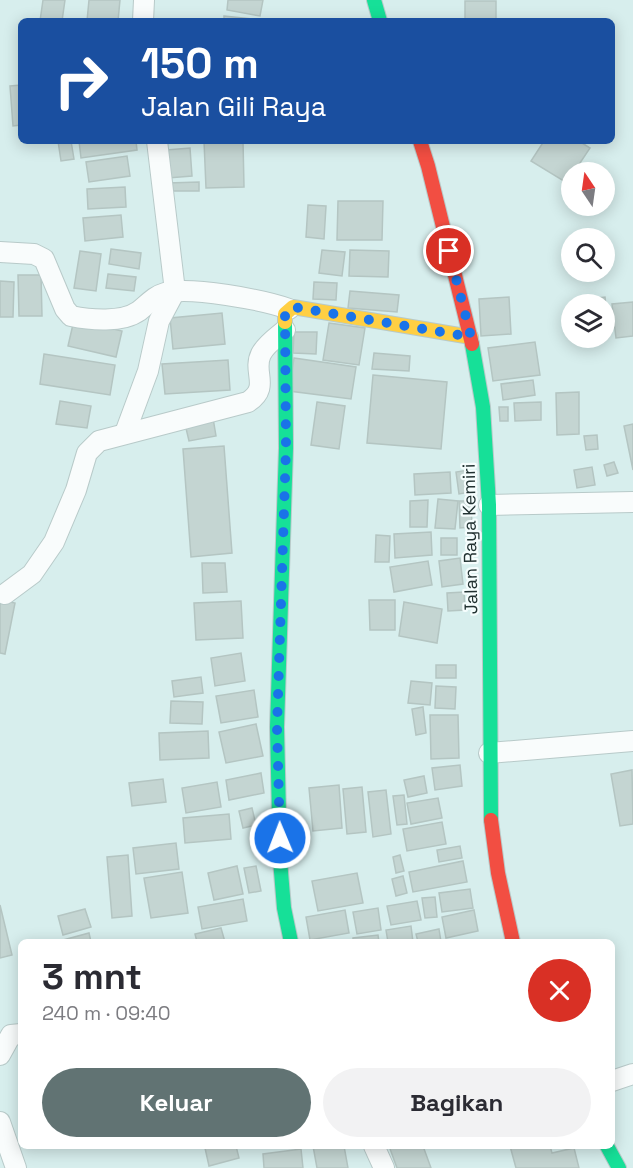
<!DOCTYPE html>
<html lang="id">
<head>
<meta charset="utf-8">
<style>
	:root { --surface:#fff; --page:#f2f2f3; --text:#2b2b33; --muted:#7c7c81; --accent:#617373 }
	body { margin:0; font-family:"Space Grotesk",sans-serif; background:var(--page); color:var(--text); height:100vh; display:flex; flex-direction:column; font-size:22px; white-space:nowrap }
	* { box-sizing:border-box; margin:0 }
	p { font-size:20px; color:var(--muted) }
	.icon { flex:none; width:33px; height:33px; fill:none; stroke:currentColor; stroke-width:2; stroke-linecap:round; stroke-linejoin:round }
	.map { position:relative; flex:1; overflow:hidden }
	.details { position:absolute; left:18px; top:939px; width:597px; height:210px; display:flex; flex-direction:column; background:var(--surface); border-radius:9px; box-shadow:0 3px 15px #0003 }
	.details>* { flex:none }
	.guide { position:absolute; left:18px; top:18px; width:597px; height:126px; border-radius:9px; box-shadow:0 3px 15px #0003; background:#1a4fa0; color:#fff; overflow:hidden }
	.needle { width:39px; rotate:347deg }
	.tools { position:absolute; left:561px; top:162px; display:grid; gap:12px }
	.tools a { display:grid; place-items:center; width:54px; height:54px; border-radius:50%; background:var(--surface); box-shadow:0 3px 15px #0003; font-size:30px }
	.pin { position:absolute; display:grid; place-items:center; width:51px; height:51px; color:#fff; margin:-26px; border:3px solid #fff; border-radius:50%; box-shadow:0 2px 6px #0007 }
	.me { position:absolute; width:66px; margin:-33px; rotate:359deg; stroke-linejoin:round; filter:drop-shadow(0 0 4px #0008) }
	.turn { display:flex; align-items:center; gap:21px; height:126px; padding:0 24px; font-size:27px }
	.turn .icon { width:78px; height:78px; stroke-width:2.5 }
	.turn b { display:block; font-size:42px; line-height:51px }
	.round { display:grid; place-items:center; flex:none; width:63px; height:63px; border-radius:32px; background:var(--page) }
	.head { display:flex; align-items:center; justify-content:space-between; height:102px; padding:0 24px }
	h1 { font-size:36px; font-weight:700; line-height:45px }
	.primary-button { display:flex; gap:12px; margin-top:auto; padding:12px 24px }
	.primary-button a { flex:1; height:69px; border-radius:36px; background:var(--accent); color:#fff; font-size:24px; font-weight:700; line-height:69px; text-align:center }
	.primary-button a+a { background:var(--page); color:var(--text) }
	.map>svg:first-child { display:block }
	.building { fill:#c4d5d2; stroke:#b4c5c2; stroke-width:1.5 }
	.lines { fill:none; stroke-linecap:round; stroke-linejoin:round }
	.street-casing { stroke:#b8cac9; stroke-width:22 }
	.fast-casing { stroke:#b8cac9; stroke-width:16 }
	.slow-casing { stroke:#b8cac9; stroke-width:16 }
	.jam-casing { stroke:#b8cac9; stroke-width:16 }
	.street { stroke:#f9fcfc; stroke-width:20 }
	.fast { stroke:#16e098; stroke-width:14 }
	.slow { stroke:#ffcf43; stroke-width:14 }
	.jam { stroke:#f24e42; stroke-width:14 }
	.route { stroke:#1a73e8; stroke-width:10; stroke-dasharray:0 18 }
	.labels { text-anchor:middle; stroke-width:4.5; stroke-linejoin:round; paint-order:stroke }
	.street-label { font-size:18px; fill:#213131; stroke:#f5fdfd }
</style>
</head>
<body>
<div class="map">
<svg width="633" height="1168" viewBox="0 0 633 1168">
	<rect width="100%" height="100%" fill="#d7eeed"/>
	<!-- building -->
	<g class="building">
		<polygon points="43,0 65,0 62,21 40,21"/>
		<polygon points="89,0 120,0 118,21 87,21"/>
		<polygon points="228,0 263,0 260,16 227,10"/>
		<rect x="465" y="1" width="31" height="20"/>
		<polygon points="224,16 252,19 252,21 224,21"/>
		<polygon points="21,85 21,125 13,126 10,86"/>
		<polygon points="58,141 71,141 74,159 61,161"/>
		<polygon points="79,141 136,141 137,150 81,158"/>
		<polygon points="204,141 243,141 244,187 206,188"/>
		<polygon points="544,141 579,141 590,148 574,172 572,172 567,183 531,161"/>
		<polygon points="190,148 192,176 168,178 166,150"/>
		<polygon points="127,156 130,176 89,182 86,162"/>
		<polygon points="199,182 199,191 168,191 168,183"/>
		<polygon points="125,187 126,207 88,209 87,189"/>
		<polygon points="338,201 383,201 382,240 337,240"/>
		<polygon points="308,205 326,206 324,239 306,237"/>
		<polygon points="121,215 123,237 85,241 83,218"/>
		<polygon points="111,249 141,253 139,269 109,264"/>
		<polygon points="322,250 345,252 342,276 319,273"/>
		<polygon points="350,250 389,251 388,277 349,276"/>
		<polygon points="80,251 101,254 96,291 74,288"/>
		<polygon points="108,274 136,277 134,291 106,288"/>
		<polygon points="18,275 41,275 42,316 19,316"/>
		<polygon points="0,281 14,282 13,317 0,317"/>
		<polygon points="314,282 337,283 336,300 313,299"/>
		<polygon points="350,291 399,295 397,312 348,308"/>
		<polygon points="509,297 511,334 481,336 479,299"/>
		<polygon points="605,297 609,332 604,333 604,304 590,304 589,299"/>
		<polygon points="633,302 633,336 616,338 612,304"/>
		<polygon points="222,313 225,344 173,349 170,318"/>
		<polygon points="74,320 122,331 116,357 68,346"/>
		<polygon points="329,323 365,328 359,365 323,360"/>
		<polygon points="294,332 317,332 316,354 293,353"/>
		<polygon points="535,342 540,375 493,381 488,348"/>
		<polygon points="374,353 410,356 409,371 372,369"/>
		<polygon points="44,354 115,365 110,395 40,384"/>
		<polygon points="294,358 356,367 351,399 289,391"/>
		<polygon points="228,360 230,390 165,394 162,364"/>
		<polygon points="373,375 447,382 441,449 367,443"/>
		<polygon points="533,380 535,395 503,400 501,384"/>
		<polygon points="579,392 579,434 557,435 556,393"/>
		<polygon points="60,401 91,406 87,428 56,424"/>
		<polygon points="317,402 345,406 339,449 311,445"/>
		<polygon points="541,402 541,420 515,421 514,403"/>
		<polygon points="499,407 508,407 508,421 500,421"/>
		<polygon points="213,418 216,436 189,441 185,424"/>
		<polygon points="633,424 633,470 624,426"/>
		<polygon points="597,435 598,449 586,450 584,436"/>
		<polygon points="224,446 232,553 191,557 183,449"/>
		<polygon points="614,462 618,473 607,476 604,465"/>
		<polygon points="592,467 595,485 577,488 574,470"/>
		<polygon points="468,470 471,492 459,494 456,472"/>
		<polygon points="450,472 451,493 415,495 414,474"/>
		<polygon points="438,499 458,501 455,529 435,528"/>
		<polygon points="428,500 427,527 410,527 410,501"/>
		<polygon points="459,501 471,501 472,527 460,528"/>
		<polygon points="431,532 432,555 395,558 394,534"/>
		<polygon points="376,535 390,536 389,562 375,562"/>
		<rect x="441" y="538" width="16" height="17"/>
		<polygon points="460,558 463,584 442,587 439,561"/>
		<polygon points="428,561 432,585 394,592 390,567"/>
		<polygon points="202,563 225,563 227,592 203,593"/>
		<polygon points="464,592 465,610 448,611 447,593"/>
		<polygon points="0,600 15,603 5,654 0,653"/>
		<polygon points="369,600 395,600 395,630 370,630"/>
		<polygon points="241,601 243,638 196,640 194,603"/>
		<polygon points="404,602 442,609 437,643 399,636"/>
		<polygon points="241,653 245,681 215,686 211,658"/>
		<rect x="436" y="665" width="20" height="13"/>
		<polygon points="201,677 203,693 174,697 172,681"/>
		<polygon points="411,681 432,683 430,705 408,703"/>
		<polygon points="436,686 456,687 455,709 435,708"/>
		<polygon points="254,690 258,717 221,723 216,696"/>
		<polygon points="171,701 203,702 202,724 170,723"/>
		<polygon points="423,707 426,733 416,735 412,709"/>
		<polygon points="430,715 458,715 459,758 431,759"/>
		<polygon points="256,724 263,756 226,763 219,732"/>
		<polygon points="208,731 209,758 160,760 159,733"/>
		<polygon points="460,765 462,786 435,790 432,768"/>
		<polygon points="632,770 633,824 620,826 611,774"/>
		<polygon points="261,773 264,793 229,800 226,780"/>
		<polygon points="424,776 427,793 408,797 404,780"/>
		<polygon points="163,779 166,802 132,806 129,783"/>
		<polygon points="217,782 221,807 186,813 182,788"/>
		<polygon points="339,785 342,828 313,831 309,788"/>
		<polygon points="362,787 366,832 347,834 343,789"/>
		<polygon points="386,790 391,834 373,837 368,792"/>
		<polygon points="404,795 407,824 397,825 393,796"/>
		<polygon points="438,798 442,818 411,824 407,803"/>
		<polygon points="252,808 256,825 243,828 239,811"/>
		<polygon points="229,814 231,839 185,843 183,818"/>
		<polygon points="442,822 446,844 407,851 403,829"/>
		<polygon points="176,843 179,869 136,874 133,848"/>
		<polygon points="460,846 462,858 439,862 437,850"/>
		<polygon points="128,855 132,916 112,918 107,857"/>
		<polygon points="400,855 404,871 396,873 393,857"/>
		<polygon points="463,861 467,882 413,892 409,872"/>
		<polygon points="237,866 243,894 214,900 208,873"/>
		<polygon points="256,866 261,891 249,893 244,868"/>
		<polygon points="182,872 188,913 151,918 144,878"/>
		<polygon points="357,873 363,903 318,911 312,881"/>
		<polygon points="403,876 407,893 396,896 392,879"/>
		<polygon points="470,889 473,908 442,912 439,893"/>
		<polygon points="435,897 437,917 425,918 422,898"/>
		<polygon points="243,899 247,921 202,929 198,907"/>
		<polygon points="417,901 421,920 391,925 387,906"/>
		<polygon points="0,905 12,955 0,958"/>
		<polygon points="378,908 381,930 357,934 353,912"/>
		<polygon points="85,909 91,927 63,935 58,916"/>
		<polygon points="345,910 349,933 310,940 306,917"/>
		<polygon points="474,910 478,931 446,938 442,917"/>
		<polygon points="411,926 413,942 388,942 386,930"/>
		<polygon points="221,928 225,942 197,942 195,934"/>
		<polygon points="439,929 441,942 418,942 416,934"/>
		<polygon points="89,933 91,942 64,942 63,940"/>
		<polygon points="378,935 379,942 353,942 353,938"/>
		<polygon points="212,1146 236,1146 239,1158 209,1166 205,1148"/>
		<polygon points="313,1146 344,1146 348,1168 317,1168"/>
		<polygon points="389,1146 423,1146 431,1168 397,1168"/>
		<polygon points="510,1146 550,1146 552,1153 574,1148 579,1168 516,1168"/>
		<polygon points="301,1149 303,1168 264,1168 263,1154"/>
	</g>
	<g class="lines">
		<!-- street casing -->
		<g class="street-casing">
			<g id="street">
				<polyline points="143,21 144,0"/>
				<path d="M0 252 34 254 44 259 65 309 71 316C90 320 122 323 139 311 148 304 154 296 165 293 190 286 264 300 289 309"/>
				<polyline points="125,433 148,371 159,321 175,291 157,141"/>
				<polyline points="489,505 633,502"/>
				<path d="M5 594 32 574 54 542 76 490 87 453 99 441 248 402C271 387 252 372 261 354 266 344 277 337 285 330"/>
				<polyline points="489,753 633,741"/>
				<polyline points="0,1055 11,1035 21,1034"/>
				<polyline points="612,1081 633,1074"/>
				<polyline points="0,1122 16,1168"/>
				<polyline points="374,1146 384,1168"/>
			</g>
		</g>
		<!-- fast casing -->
		<g class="fast-casing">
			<g id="fast">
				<polyline points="374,0 380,21"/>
				<polyline points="285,322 286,448 277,727 280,860 284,908 291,942"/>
				<polyline points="472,344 483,407 489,505 491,820"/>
				<polyline points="607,1146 619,1168"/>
			</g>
		</g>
		<!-- slow casing -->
		<g class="slow-casing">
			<polyline id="slow" points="285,322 285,314 293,307 471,337"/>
		</g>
		<!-- jam casing -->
		<g class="jam-casing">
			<g id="jam">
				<polyline points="420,141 428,166 472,344"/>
				<polyline points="491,820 498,873 513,942"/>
			</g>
		</g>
		<!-- street -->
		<use href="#street" class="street"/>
		<!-- fast -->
		<use href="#fast" class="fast"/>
		<!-- slow -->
		<use href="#slow" class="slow"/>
		<!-- jam -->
		<use href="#jam" class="jam"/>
	</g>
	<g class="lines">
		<!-- route -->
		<polyline class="route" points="280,838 277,727 286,448 285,314 289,309 293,307 471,337 449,251"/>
	</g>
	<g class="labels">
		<!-- street labels -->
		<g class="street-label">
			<text transform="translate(470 539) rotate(-91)" y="6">Jalan Raya Kemiri</text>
		</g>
	</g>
</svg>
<div class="tools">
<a><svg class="needle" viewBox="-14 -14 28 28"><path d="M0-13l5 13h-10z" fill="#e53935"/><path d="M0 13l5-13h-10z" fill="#7c7c81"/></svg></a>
<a><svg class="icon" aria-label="search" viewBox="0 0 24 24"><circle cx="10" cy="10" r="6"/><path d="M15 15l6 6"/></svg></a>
<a><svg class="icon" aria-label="layers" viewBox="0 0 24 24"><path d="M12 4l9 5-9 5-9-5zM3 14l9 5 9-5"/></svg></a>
</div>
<div class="pin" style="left:449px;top:251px;background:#d93025"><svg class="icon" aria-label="arrive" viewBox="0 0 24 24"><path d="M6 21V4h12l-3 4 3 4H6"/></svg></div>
<svg class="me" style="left:280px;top:838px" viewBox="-20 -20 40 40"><circle r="17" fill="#1a73e8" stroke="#fff" stroke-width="3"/><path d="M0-11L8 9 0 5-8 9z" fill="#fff"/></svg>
<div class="guide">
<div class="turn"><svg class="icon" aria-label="right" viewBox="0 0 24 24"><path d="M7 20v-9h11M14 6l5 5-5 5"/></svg><div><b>150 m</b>Jalan Gili Raya</div></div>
</div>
<section class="details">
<div class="head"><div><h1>3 mnt</h1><p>240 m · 09:40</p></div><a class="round" style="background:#d93025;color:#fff"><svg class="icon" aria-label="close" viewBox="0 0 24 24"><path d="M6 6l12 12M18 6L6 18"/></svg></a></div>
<div class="primary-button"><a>Keluar</a><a>Bagikan</a></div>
</section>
</div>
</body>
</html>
